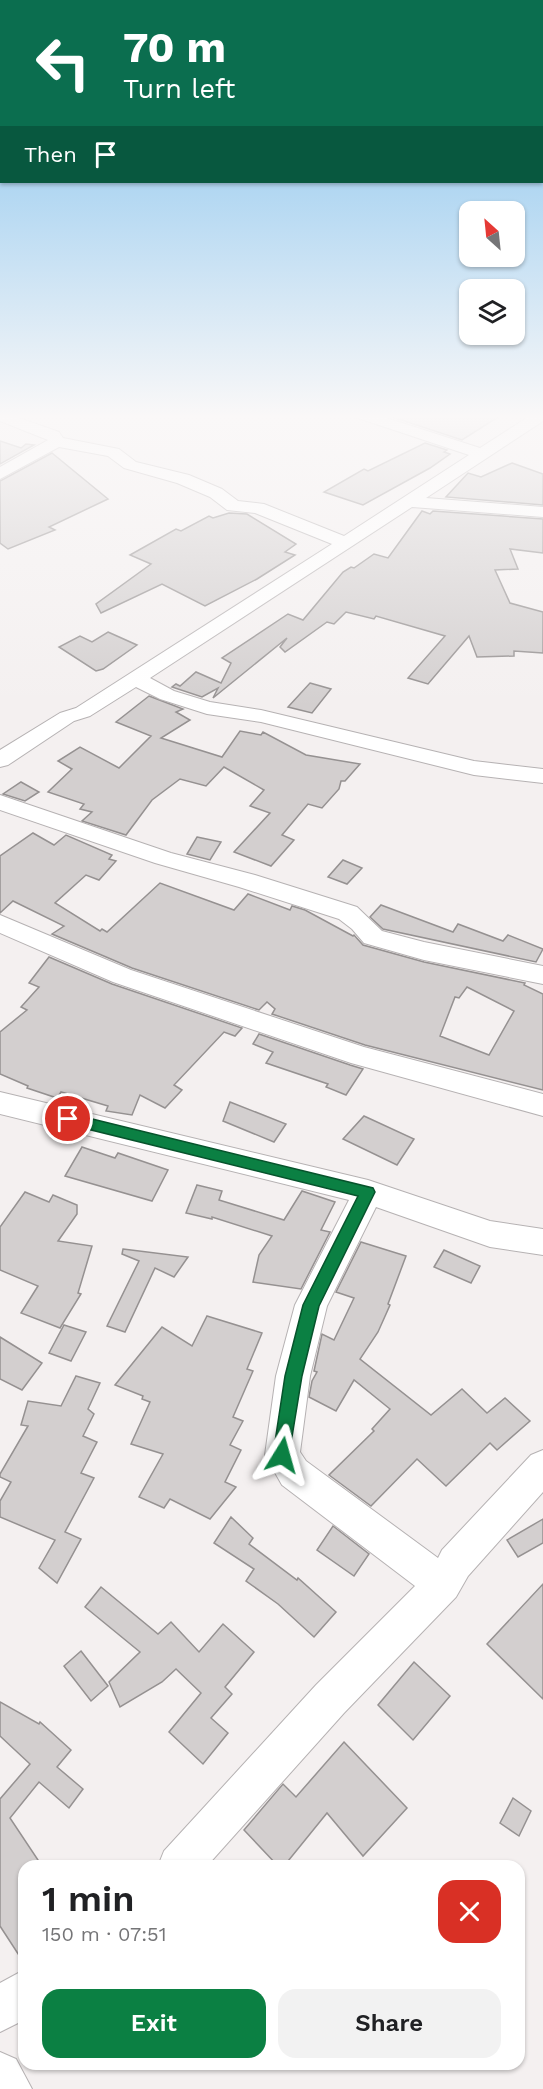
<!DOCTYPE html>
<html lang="en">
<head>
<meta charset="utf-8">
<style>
	:root { --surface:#fff; --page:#f2f2f2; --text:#202124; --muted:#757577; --accent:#0b8043 }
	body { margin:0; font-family:"Work Sans",sans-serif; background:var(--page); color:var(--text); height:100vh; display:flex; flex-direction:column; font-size:22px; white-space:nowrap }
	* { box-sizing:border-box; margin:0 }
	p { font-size:20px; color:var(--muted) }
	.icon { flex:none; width:33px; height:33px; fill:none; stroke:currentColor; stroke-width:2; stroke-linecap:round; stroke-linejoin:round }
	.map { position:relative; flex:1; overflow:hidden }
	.drawer { position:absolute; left:18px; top:1860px; width:507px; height:210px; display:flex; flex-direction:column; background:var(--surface); border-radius:18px; box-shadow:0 2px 4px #0004 }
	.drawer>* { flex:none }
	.hud { position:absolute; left:0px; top:0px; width:543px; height:183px; box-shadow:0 2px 4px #0004; background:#0b6e4f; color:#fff; overflow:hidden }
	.needle { width:39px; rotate:333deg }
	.buttons { position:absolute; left:459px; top:201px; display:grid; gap:12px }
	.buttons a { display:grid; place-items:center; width:66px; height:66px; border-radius:12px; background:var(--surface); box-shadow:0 2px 4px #0004; font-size:30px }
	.pin { position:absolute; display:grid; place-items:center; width:51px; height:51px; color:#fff; margin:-26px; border:3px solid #fff; border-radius:50%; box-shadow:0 2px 6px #0007 }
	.me { position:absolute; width:66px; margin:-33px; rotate:8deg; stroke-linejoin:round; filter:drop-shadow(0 0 4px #0008) }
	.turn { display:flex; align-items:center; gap:21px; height:126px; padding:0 24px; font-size:27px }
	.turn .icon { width:78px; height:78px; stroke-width:2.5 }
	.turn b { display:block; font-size:42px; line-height:51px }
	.then { display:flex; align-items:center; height:57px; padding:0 24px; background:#0003; gap:12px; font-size:22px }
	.round { display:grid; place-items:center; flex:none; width:63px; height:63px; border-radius:18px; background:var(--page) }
	.overview { display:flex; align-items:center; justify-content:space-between; height:102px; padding:0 24px }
	h1 { font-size:36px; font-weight:600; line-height:45px }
	.button { display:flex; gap:12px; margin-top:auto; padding:12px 24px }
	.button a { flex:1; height:69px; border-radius:18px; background:var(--accent); color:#fff; font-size:24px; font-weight:600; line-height:69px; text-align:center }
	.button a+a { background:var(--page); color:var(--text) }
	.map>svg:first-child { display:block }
	.building { fill:#d3cfcf; stroke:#959191; stroke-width:1.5; fill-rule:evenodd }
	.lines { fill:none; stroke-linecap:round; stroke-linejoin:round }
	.minor-casing { stroke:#b6b2b3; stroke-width:2 }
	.minor { fill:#fff; fill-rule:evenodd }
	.route { fill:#0b8043; stroke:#07532c; stroke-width:1.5 }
</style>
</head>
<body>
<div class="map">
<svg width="543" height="2089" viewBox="0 0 543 2089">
	<rect width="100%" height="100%" fill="#f4f0f0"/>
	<!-- building -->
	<g class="building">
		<polygon points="392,414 503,414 462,440 392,417"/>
		<polygon points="0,441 21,448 26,444 34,445 0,464"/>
		<polygon points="425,443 447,450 444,452 450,454 430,468 363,505 324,492 364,469 368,471"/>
		<polygon points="52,453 108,499 49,527 55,530 8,549 0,543 0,481"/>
		<polygon points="512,463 543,474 543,505 446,497 468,473 481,477"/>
		<polygon points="422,511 430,514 433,511 543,519 543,553 510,549 518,569 495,570 510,603 543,612 543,653 514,651 514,656 477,657 469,636 428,684 408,678 445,636 376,616 374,619 346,612 334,624 327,622 285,652 280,647 287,638 213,698 218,688 202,697 172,687 176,684 180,686 196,672 221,683 231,663 222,658 288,614 303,620 343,572 351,567 354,568 374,554 388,558"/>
		<polygon points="229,513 247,514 296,544 285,552 295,555 257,579 205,606 162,584 101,613 96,604 151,564 130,555 176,529 181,531 209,516 213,518"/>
		<polygon points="108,632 137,645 103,669 96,671 59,647 80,636 92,642"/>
		<polygon points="310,683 331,689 312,713 288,707"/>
		<polygon points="149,696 183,709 176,712 190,720 161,738 222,757 240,731 261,735 263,732 306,755 360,764 345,781 341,781 339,789 322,808 308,804 282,835 294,840 271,866 234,852 270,813 250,806 264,790 224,767 206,786 180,779 152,800 126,835 82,821 92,812 80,809 84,804 48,792 72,769 58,761 80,747 119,768 151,736 116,722"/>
		<polygon points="21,782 39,792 25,801 3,794"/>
		<path d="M33 833 54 845 66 835 112 855 109 859 116 861 99 880 86 875 55 903 100 931 102 929 107 932 160 883 234 910 248 894 290 910 292 906 305 910 353 936 354 935 363 945 424 962 525 983 524 985 543 994V1090L365 1045 272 1014 275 1009 267 1002 259 1010 132 968 52 934 64 926 13 901 0 913V856ZM467 987 514 1011 489 1055 440 1036 455 997 459 998Z"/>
		<polygon points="197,837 221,842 210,860 187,854"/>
		<polygon points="343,860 362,868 347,884 328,877"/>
		<polygon points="381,905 453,932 458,924 503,941 508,935 543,949 536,962 383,929 370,917"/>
		<polygon points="49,957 112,984 242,1028 235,1036 224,1032 174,1085 182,1090 165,1108 140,1095 132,1115 106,1111 108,1106 61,1092 57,1098 27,1088 28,1086 0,1074 0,1032 27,1010 21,1007 39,987 29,983"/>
		<polygon points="259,1034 350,1065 363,1069 346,1095 326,1087 328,1084 266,1063 273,1052 253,1044"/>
		<polygon points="230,1102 286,1124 274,1142 223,1121"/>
		<polygon points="364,1116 414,1139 397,1165 343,1139"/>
		<polygon points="82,1147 115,1158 118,1153 168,1170 152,1201 65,1176"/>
		<polygon points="197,1185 222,1191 219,1200 284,1220 302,1191 335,1202 321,1230 330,1232 301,1289 253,1282 259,1255 272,1236 212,1217 212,1219 186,1213"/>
		<polygon points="25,1192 49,1202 53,1195 77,1205 77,1214 58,1241 92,1246 78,1293 81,1294 60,1328 21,1313 38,1286 0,1270 0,1227"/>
		<polygon points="361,1242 406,1256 388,1304 390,1305 378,1332 360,1359 431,1415 462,1389 487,1413 505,1398 530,1421 497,1450 490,1443 446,1486 417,1459 371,1506 329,1475 374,1431 372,1429 390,1409 354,1380 336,1411 309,1397 312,1381 317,1372 314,1371 322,1334 334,1340 354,1298 336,1292"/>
		<polygon points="123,1249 188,1257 174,1277 155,1268 125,1332 107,1326 139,1261 122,1254"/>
		<polygon points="444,1250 480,1266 471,1283 434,1267"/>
		<polygon points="207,1316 262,1333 247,1369 253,1371 233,1417 243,1421 230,1445 241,1450 225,1482 236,1487 210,1519 170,1499 164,1508 139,1497 163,1454 131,1444 150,1402 142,1399 143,1396 115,1385 162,1327 192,1346"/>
		<polygon points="64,1325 86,1332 71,1361 49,1353"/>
		<polygon points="0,1337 42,1363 22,1390 0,1379"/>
		<polygon points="76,1376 100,1383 88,1409 94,1414 83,1436 97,1442 81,1473 94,1478 65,1532 81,1539 57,1583 39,1568 55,1540 0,1517 0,1501 11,1482 0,1477 0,1474 28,1426 21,1425 28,1401 61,1406"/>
		<polygon points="231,1517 253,1538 249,1544 297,1580 298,1578 336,1612 314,1637 278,1604 246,1581 254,1569 214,1543"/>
		<polygon points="543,1519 543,1543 518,1557 507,1540"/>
		<polygon points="333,1526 369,1554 354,1576 317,1550"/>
		<polygon points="543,1584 543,1699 487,1644"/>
		<polygon points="101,1587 158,1634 171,1622 199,1652 223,1624 254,1652 225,1687 232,1694 211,1718 228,1733 203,1764 169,1732 201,1693 176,1669 162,1682 120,1707 109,1682 140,1652 85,1607"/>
		<polygon points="81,1651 108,1686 91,1701 64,1666"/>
		<polygon points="414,1662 450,1696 413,1740 378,1705"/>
		<polygon points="0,1702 39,1724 40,1722 71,1750 57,1767 83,1789 69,1808 39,1782 10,1818 42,1866 24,1866 24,1963 0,1926 0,1799 30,1764 0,1736"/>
		<polygon points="344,1742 407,1808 363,1856 327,1813 284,1866 278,1866 244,1830 283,1784 296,1797"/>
		<polygon points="513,1798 531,1811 519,1836 500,1823"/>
	</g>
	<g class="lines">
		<!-- minor casing -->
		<g class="minor-casing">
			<g id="minor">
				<polygon points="0,414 8,414 59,432 63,438 119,449 136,462 189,475 222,489 238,501 264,504 344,536 469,455 355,417 353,414 374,414 480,448 533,414 543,414 543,421 426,498 543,507 543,517 412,507 150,678 174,691 210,702 261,710 474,761 543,769 543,783 474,775 261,722 207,714 160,699 136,687 90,716 74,721 8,765 0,767 0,750 60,713 76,708 332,544 255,513 227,510 210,497 177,483 124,468 108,456 59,447 0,479 0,467 48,440 0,421"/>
				<polygon points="0,795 171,853 255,875 357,907 382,931 424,942 543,966 543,984 424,960 364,943 352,929 339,919 239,887 155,863 0,810"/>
				<polygon points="0,915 131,970 364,1047 543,1094 543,1116 351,1063 113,982 0,933"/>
				<polygon points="0,1092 368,1180 490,1221 543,1229 543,1255 490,1247 376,1207 327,1306 310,1376 300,1452 306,1461 438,1558 442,1550 531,1455 543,1450 543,1492 468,1576 456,1597 344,1713 207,1866 158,1866 164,1851 316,1685 415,1586 282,1485 265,1455 276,1376 295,1305 349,1200 0,1114"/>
				<polygon points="24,1970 24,2020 0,2032 0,1983"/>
				<polygon points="0,2052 16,2059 32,2089 0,2089"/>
			</g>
		</g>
		<!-- minor -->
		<use href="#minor" class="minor"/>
	</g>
	<!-- sky -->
	<linearGradient id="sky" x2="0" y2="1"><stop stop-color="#76bced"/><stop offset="0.59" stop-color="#faf8f8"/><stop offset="1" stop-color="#faf8f8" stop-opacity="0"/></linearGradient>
	<rect width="543" height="706" fill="url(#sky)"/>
	<!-- route -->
	<polygon class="route" points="68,1113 373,1188 375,1192 319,1306 302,1376 288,1461 282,1464 275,1461 273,1455 285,1376 303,1305 358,1196 63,1123 61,1119 63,1115"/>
</svg>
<div class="buttons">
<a><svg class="needle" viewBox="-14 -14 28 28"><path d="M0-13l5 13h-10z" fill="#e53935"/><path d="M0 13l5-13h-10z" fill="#757577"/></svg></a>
<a><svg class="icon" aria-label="layers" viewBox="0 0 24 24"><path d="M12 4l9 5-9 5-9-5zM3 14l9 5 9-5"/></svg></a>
</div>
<div class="pin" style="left:68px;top:1119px;background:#d93025"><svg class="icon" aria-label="arrive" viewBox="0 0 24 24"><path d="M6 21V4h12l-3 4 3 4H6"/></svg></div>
<svg class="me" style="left:282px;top:1455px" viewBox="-20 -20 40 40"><path d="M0-17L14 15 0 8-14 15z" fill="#0b8043" stroke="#fff" stroke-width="4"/></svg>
<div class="hud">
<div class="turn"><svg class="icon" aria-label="left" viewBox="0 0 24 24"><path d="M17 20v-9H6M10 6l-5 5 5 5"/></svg><div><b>70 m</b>Turn left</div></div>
<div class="then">Then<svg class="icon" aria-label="arrive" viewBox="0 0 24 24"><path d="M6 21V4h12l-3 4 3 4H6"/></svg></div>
</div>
<section class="drawer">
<div class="overview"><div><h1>1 min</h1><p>150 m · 07:51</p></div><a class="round" style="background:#d93025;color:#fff"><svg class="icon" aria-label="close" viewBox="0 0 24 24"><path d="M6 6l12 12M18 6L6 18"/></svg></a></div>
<div class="button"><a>Exit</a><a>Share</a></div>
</section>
</div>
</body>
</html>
